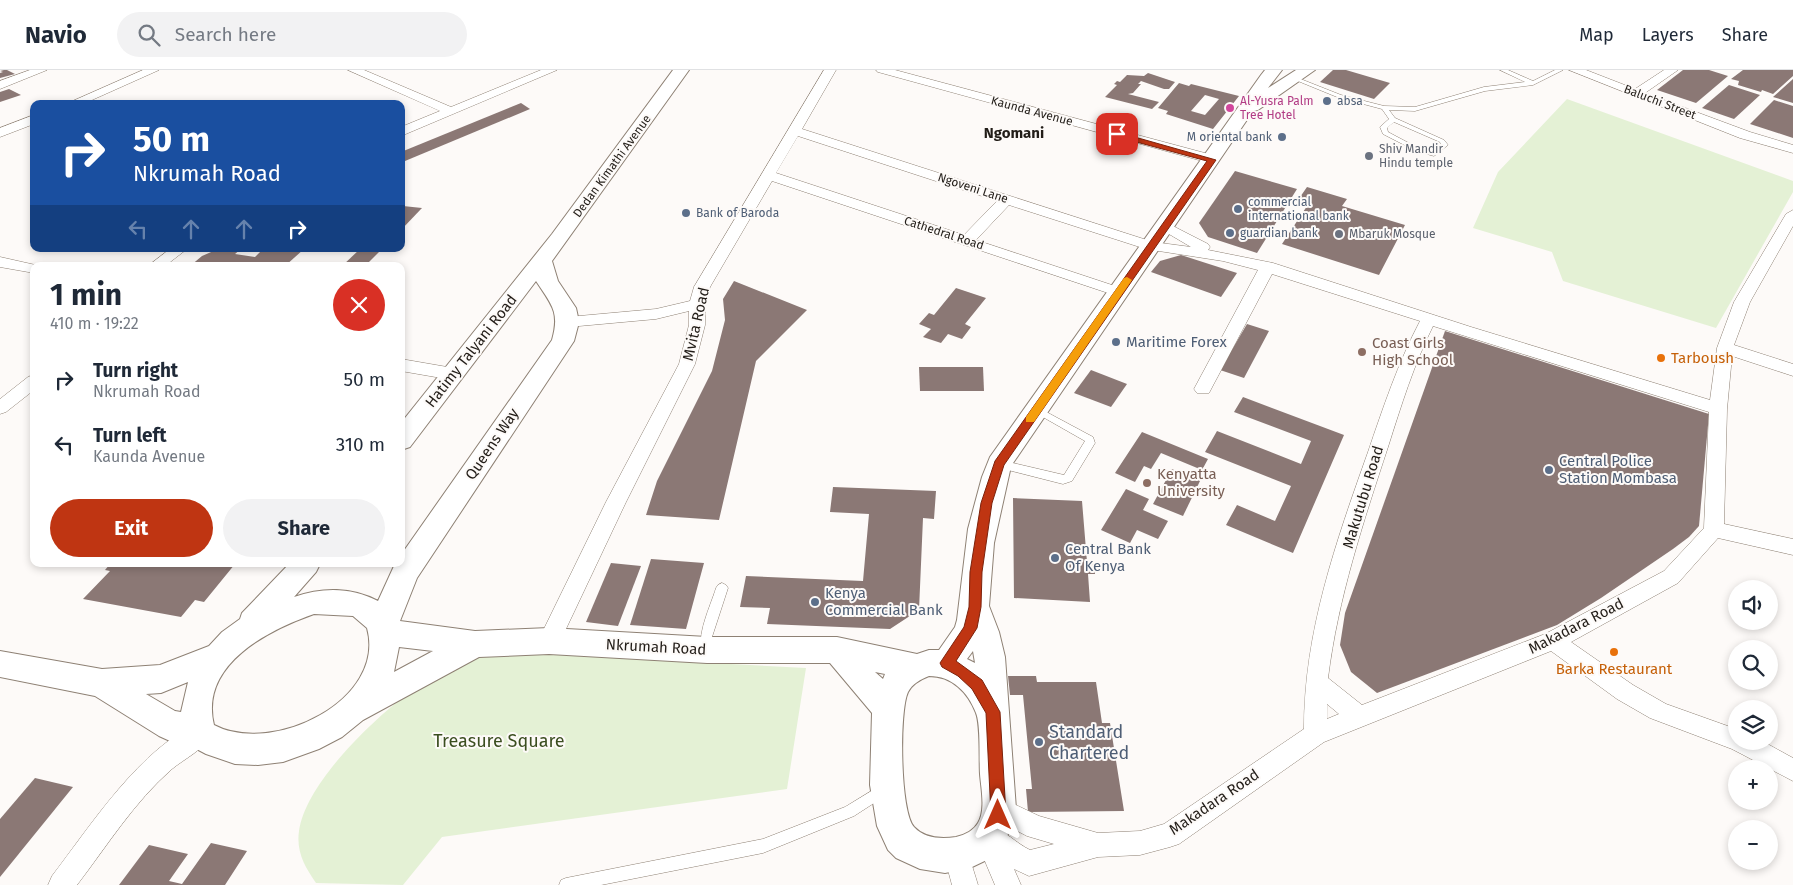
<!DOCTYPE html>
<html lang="en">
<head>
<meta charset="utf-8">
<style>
	:root { --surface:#fff; --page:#f2f2f3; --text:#1f2937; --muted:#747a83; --line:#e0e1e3; --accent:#bf3512 }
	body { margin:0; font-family:"Fira Sans",sans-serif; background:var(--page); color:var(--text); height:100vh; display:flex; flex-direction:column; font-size:19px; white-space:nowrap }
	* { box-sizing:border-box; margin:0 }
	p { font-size:16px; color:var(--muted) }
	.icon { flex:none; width:28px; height:28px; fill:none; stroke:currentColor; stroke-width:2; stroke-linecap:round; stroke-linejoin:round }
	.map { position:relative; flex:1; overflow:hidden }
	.drawer { position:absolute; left:30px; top:192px; width:375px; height:305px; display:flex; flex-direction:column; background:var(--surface); border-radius:10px; box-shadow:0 2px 8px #0003 }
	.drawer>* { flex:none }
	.guide { position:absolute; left:30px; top:30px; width:375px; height:152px; border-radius:10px; box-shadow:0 2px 8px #0003; background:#1a4fa0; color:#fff; overflow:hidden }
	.fabs { position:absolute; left:1728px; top:510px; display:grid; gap:10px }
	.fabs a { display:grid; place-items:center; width:50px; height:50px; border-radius:50%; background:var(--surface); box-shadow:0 2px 8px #0003; font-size:25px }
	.pin { position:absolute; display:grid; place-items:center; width:42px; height:42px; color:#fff; margin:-21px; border-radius:10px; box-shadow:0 2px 8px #0006 }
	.me { position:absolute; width:55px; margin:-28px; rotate:0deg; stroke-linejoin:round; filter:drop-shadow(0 0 4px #0008) }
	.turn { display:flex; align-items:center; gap:18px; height:105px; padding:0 20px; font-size:22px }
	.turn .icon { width:65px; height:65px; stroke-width:2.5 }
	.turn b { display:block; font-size:35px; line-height:42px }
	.lanes { display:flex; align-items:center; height:48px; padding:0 20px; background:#0003; justify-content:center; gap:25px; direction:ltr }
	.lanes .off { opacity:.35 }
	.round { display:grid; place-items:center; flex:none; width:52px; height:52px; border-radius:26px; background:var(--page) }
	.summary { display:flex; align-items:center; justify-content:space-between; height:85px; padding:0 20px }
	h1 { font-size:30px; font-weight:700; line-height:38px }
	.primary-button { display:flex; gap:10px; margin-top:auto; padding:10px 20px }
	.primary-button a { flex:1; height:58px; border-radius:30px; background:var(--accent); color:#fff; font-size:20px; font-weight:700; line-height:58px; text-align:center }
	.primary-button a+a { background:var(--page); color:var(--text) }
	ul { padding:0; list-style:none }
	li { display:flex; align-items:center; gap:15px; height:65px; padding:0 20px }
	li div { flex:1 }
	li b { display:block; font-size:19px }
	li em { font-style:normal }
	header { display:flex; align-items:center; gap:30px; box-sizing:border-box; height:70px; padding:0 25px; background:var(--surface); border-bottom:1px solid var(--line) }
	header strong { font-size:24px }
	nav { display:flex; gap:28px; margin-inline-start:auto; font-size:18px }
	.search { width:350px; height:45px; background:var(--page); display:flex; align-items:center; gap:12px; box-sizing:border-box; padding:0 18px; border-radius:28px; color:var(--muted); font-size:19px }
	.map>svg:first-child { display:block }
	.green { fill:#e4f1d5 }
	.building { fill:#8b7875; fill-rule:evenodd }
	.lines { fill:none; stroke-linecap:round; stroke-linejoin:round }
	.lane-casing { stroke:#8e8174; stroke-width:1 }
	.street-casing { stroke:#8e8174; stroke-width:1 }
	.secondary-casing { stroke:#8e8174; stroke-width:2 }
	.lane { fill:#fff; fill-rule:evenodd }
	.street { fill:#fff; fill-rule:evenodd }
	.secondary { fill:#fff; fill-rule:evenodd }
	.route { fill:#bf3512; stroke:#7c220c }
	.slow { fill:#f59e0b }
	.service-dot { fill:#5c6f8a; stroke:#fdfaf8; stroke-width:2 }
	.hotel-dot { fill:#d1479c; stroke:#fdfaf8; stroke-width:2 }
	.worship-dot { fill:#6b7280; stroke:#fdfaf8; stroke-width:2 }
	.education-dot { fill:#8d6e63; stroke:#fdfaf8; stroke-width:2 }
	.food-dot { fill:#e8710a; stroke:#fdfaf8; stroke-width:2 }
	.labels { text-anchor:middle; stroke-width:4; stroke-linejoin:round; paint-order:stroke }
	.far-hotel-label { font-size:12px; fill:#b23c85; stroke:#fdfaf8; text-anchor:start }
	.far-service-label { font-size:12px; fill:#4e5e75; stroke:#fdfaf8; text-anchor:start }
	.far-street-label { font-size:12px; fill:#221d18; stroke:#fdfaf8 }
	.far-worship-label { font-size:12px; fill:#5b616d; stroke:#fdfaf8; text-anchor:start }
	.far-quarter-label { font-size:15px; font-weight:bold; fill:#221d18; stroke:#fdfaf8 }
	.street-label { font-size:15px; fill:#221d18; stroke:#fdfaf8 }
	.service-label { font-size:15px; fill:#4e5e75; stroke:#fdfaf8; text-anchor:start }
	.education-label { font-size:15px; fill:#785e54; stroke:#fdfaf8; text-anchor:start }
	.food-label { font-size:15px; fill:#c56008; stroke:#fdfaf8; text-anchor:start }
	.near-service-label { font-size:18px; fill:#4e5e75; stroke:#fdfaf8; text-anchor:start }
	.near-park-label { font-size:18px; fill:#3b4e20; stroke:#fdfaf8 }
</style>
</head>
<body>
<header>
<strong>Navio</strong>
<div class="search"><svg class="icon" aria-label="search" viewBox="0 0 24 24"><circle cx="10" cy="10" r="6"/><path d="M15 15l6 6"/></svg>Search here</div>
<nav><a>Map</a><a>Layers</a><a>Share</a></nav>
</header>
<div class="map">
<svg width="1793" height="815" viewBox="0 0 1793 815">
	<rect width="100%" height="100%" fill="#fdfaf8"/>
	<!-- green -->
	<g class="green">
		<polygon points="1567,29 1793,111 1793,122 1716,258 1563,211 1552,182 1473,158 1498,102"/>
		<path d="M543 584 806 598 787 719 442 767 403 815 316 813C305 797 296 782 299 761 306 713 371 652 408 623 421 613 463 591 478 585 490 581 528 584 543 584Z"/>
	</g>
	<!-- building -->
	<g class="building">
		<polygon points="4,0 7,0 15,4 0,8 0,3 3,2 0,1"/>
		<polygon points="1333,0 1346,0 1390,13 1374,29 1320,12"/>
		<polygon points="1683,0 1709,0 1728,6 1696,33 1657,20"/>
		<polygon points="1743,0 1793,0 1793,6 1773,24 1762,20 1761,22 1738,15 1739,11 1731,9"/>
		<polygon points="1148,3 1175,12 1169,19 1164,19 1141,11 1138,14 1141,14 1133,23 1128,24 1159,32 1152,39 1105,27 1117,15 1114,14 1117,11 1120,12 1127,5 1144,6"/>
		<polygon points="1793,9 1793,33 1773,27"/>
		<path d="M1179 13 1189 16 1191 14 1239 26 1213 59 1166 44 1168 41 1158 38ZM1205 25 1219 29 1205 45 1191 41Z"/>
		<polygon points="1729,15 1760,25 1734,49 1702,38"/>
		<polygon points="9,19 21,25 0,32 0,22"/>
		<polygon points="1774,30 1793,36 1793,68 1750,54"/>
		<polygon points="521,33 530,39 405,91 401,88 401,82"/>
		<polygon points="1235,101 1297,119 1257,183 1208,167 1199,153"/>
		<polygon points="1307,117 1347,129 1342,136 1405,155 1379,205 1282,174 1309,133 1298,130"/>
		<polygon points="403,136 422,138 401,160 401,138"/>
		<polygon points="218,179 241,179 235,184 255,187 263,179 304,179 285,196 190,196 202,186"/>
		<polygon points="360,179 382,179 365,196 342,196"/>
		<polygon points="1181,185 1237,203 1221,227 1151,202 1160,191"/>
		<polygon points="734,211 807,240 756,291 719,450 646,445 657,411 712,301 725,250 723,229"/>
		<polygon points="956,218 986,228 965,254 971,257 962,269 948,264 941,273 923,267 931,259 919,254 929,243 934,245"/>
		<polygon points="1247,254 1269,261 1244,308 1220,300"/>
		<polygon points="1445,261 1709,344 1699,456 1689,467 1673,479 1601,528 1557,555 1377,623 1351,602 1340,575 1345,543"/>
		<polygon points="919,297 983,297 984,321 920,321"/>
		<polygon points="1091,300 1127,314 1111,337 1074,323"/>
		<polygon points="1243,327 1344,365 1293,483 1226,455 1237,435 1275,451 1291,416 1205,382 1217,361 1301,394 1311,371 1234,342"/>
		<polygon points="1142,362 1208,389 1202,400 1161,383 1151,399 1144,396 1135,412 1115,403"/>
		<polygon points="1172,399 1200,411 1183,446 1153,434"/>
		<polygon points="833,417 936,421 934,449 923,448 919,540 890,559 767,554 770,538 740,537 746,506 863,511 869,444 830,442"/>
		<polygon points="1126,419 1149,429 1143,440 1168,451 1158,469 1137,460 1130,473 1101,460"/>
		<polygon points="1013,428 1082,431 1087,492 1094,493 1095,504 1088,504 1090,532 1014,528"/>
		<polygon points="651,489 704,493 686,559 630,555"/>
		<polygon points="611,493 641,496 618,556 586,552"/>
		<polygon points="110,494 235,494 204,532 195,530 181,547 83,529 110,501 105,500"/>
		<polygon points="1008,606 1036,606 1037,612 1096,612 1102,653 1110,653 1124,741 1028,742 1026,719 1032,719 1023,625 1010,625"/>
		<polygon points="35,708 73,717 0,807 0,749"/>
		<polygon points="211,773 247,781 225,815 119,815 149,775 188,784 169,811 182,814"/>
	</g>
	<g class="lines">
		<!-- lane casing -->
		<g class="lane-casing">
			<g id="lane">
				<path d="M1500 0H1508L1533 11 1555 0H1563L1533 15 1485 21 1415 41 1389 40 1395 48 1444 70 1448 75 1434 86 1416 81 1383 64 1380 57 1389 49 1382 39 1337 27 1293 9 1298 8 1341 25 1384 36 1415 37 1484 17 1525 12ZM1394 52 1440 72 1441 75 1433 82 1420 79 1388 62 1387 58Z"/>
				<polygon points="1037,337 1093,367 1095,373 1072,411 1063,414 1000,398 995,394 1000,390 1064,405 1085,371 1034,342 1032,340 1034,338"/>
				<path d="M722 513 726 515 728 518 712 567 713 580 711 584 707 585 703 584C695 567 711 535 716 518L718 515Z"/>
				<polygon points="883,714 888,716 889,720 888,724 854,746 763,783 601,815 559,815 561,810 566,808 763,769 845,737"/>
			</g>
		</g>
		<!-- street casing -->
		<g class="street-casing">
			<g id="street">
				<polygon points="30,0 47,0 0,19 0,11"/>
				<polygon points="143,0 159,0 83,34 66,34"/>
				<polygon points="348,0 364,0 451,37 541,0 557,0 401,66 401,57 440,41"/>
				<path d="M824 0H836L802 59 1153 172 1191 177 1157 157 1159 154H1169L1208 174 1210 177 1208 180 1273 193 1471 257 1710 330 1717 278 1734 232 1786 144 1793 140V156L1750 232 1734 275 1793 294V306L1732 286 1727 339 1724 454 1793 469V485L1718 468 1678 513 1571 572 1633 615 1666 634 1736 659V671H1762L1793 688V711L1732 679 1650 648 1617 629 1551 581 1324 672 1179 774 1170 777 1140 785 1098 787 1029 806 1014 799 1021 815H995L976 770 981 758 990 755C1005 761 1016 773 1030 780L1054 774 1027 766 990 747 987 739 990 731 999 727 1039 746 1098 763 1140 761 1164 754 1304 659C1304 562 1336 472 1368 382 1383 338 1398 293 1420 251L1272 204 1209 323H1197L1194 319 1258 200 1223 191 1146 179 1009 135 976 170 1124 219 1127 222 1124 225H1114L772 111 710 217 705 234V255L695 294 626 432 557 578 549 580 541 578 538 571 606 432 679 294 689 255V241L656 249 568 257 562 256 560 252 562 248 568 247 656 239 690 231 694 217ZM798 66 997 131 964 165 776 103ZM1433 256 1709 342 1704 458 1664 501 1545 564 1362 635 1328 608C1338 528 1363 453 1388 377 1401 336 1414 294 1433 256ZM1327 634 1339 644 1327 649Z"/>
				<polygon points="876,0 895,0 1216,86 1218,89 1216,92 1206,92 878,2"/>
				<polygon points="1569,0 1586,0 1635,19 1664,0 1678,0 1645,23 1750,62 1793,75 1793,83 1740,68"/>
				<polygon points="34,45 34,54 0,67 0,58"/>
				<polygon points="170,179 187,179 165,196 148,196"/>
				<polygon points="0,187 40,196 34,196 34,203 0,197"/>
				<polygon points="401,289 453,298 459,300 461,304 459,308 453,310 401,301"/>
				<polygon points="34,305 34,320 6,342 0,344 0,329 28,307"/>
				<path d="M200 653 208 656 212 664C205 679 184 689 172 699 134 732 107 776 77 815H48L52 806C89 758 142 675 200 653Z"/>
				<polygon points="957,772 966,776 978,815 952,815 944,785 948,776"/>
			</g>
		</g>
		<!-- secondary casing -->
		<g class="secondary-casing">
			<path id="secondary" d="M673 0H689L552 191 558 211 576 238 579 252 574 271 417 508 400 551 475 561 549 558 707 567H837L917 584 929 580H939L955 557 957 550 968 459 982 407 990 387 1261 5 1265 0H1282L1268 18 1296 0H1315L1258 40 1253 41 1011 396 994 473 989 536 999 562 1005 587 1016 739 1005 773 993 787 970 798 945 803 920 799 896 788 888 780 877 756 870 715 872 643 830 593H707L549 584 479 587 363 650 342 667 319 679 283 692 258 695 235 694 206 684 189 675 187 671H170L159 666 95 626 0 607V581L102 599 160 595 209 576 222 562 240 549 242 543 289 494H320L316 502 294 527C322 517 352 517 378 531L394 496 401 494V485L552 270C560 242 552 235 536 211L410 377 401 380V353L552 164ZM314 544 353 546 367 558C387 630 273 686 214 655 199 594 269 560 314 544ZM399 577 433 581 394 602ZM973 581 975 593 967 589ZM875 602 885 604 883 609ZM929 606C952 606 968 622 976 643 981 655 979 689 980 704 981 718 986 740 978 753 974 760 965 765 956 767 942 769 925 769 914 757 900 742 899 641 908 622 912 614 921 609 929 606ZM188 612 181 642 175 641 146 624 161 623Z"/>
		</g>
		<!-- lane -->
		<use href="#lane" class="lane"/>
		<!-- street -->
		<use href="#street" class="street"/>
		<!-- secondary -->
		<use href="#secondary" class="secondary"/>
	</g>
	<!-- route -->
	<polygon class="route" points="1117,62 1216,90 1004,395 992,433 982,502 981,537 977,558 956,591 982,610 1000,642 1006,745 1003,750 998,752 993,750 991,745 986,643 972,619 958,606 942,597 940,593 964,557 969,537 970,502 981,433 995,391 1207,91 1114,66 1113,64"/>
	<!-- slow -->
	<polygon class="slow" points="1127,207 1132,210 1034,352 1026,352 1026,347 1124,208"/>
	<!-- markers -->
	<g class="service-dot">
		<circle cx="1327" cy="31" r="5"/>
		<circle cx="1282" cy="67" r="5"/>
		<circle cx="1238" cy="139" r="5"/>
		<circle cx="686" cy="143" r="5"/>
		<circle cx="1230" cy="163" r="5"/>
		<circle cx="1116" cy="272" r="5"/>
		<circle cx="1549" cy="400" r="5"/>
		<circle cx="1055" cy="488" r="5"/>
		<circle cx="815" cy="532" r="5"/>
		<circle cx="1039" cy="672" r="5"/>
	</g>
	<circle class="hotel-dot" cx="1230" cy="38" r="5"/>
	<g class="worship-dot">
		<circle cx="1369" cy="86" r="5"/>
		<circle cx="1339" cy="164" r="5"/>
	</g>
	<g class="education-dot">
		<circle cx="1362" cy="282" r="5"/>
		<circle cx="1147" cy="413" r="5"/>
	</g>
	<g class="food-dot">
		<circle cx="1661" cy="288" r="5"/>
		<circle cx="1614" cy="582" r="5"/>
	</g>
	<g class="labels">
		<!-- far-hotel labels -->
		<g class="far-hotel-label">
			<text x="1240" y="35">Al-Yusra Palm<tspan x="1240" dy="14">Tree Hotel</tspan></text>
		</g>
		<!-- far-service labels -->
		<g class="far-service-label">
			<text x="1337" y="35">absa</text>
			<text x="1272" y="71" text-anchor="end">M oriental bank</text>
			<text x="1248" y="136">commercial<tspan x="1248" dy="14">international bank</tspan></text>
			<text x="696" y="147">Bank of Baroda</text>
			<text x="1240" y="167">guardian bank</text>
		</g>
		<!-- far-street labels -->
		<g class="far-street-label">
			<text transform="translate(1660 32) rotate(21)" y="4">Baluchi Street</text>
			<text transform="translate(1032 41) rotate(15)" y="4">Kaunda Avenue</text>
			<text transform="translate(612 96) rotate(-54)" y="4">Dedan Kimathi Avenue</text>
			<text transform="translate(973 118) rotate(18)" y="4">Ngoveni Lane</text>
			<text transform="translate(944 163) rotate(18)" y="4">Cathedral Road</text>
		</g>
		<!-- far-worship labels -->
		<g class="far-worship-label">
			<text x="1379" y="83">Shiv Mandir<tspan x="1379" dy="14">Hindu temple</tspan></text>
			<text x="1349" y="168">Mbaruk Mosque</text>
		</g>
		<!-- far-quarter labels -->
		<g class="far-quarter-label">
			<text x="1014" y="68">Ngomani</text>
		</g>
		<!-- street labels -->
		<g class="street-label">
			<text transform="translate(696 254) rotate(-77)" y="5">Mvita Road</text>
			<text transform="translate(471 281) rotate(-52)" y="5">Hatimy Talyani Road</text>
			<text transform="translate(492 374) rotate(-56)" y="5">Queens Way</text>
			<text transform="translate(1363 427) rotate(-73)" y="5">Makutubu Road</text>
			<text transform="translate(1576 556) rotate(-27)" y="5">Makadara Road</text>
			<text transform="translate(656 577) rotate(3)" y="5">Nkrumah Road</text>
			<text transform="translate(1214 732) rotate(-34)" y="5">Makadara Road</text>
		</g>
		<!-- service labels -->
		<g class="service-label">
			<text x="1126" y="277">Maritime Forex</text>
			<text x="1559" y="396">Central Police<tspan x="1559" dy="17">Station Mombasa</tspan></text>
			<text x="1065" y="484">Central Bank<tspan x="1065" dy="17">Of Kenya</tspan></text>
			<text x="825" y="528">Kenya<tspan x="825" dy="17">Commercial Bank</tspan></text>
		</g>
		<!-- education labels -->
		<g class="education-label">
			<text x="1372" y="278">Coast Girls<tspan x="1372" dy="17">High School</tspan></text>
			<text x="1157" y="409">Kenyatta<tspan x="1157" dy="17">University</tspan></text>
		</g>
		<!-- food labels -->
		<g class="food-label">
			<text x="1671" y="293">Tarboush</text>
			<text x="1614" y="604" text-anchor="middle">Barka Restaurant</text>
		</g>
		<!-- near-service labels -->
		<g class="near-service-label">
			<text x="1049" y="668">Standard<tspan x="1049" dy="21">Chartered</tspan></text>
		</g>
		<!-- near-park labels -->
		<g class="near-park-label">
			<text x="499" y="677">Treasure Square</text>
		</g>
	</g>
</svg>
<div class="fabs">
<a><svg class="icon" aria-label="sound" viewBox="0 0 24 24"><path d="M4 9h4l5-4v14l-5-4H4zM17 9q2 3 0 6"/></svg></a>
<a><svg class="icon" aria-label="search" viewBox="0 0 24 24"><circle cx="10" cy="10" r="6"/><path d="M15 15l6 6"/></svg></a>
<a><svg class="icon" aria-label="layers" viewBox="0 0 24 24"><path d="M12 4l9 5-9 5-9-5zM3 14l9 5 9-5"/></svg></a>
<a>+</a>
<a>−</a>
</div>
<div class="pin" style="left:1117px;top:64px;background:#d93025"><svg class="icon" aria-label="arrive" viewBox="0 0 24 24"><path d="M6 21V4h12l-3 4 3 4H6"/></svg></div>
<svg class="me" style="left:998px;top:745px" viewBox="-20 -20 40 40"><path d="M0-17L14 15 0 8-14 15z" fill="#bf3512" stroke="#fff" stroke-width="4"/></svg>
<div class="guide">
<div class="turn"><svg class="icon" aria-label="right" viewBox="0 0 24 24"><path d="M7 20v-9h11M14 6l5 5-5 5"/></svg><div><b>50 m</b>Nkrumah Road</div></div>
<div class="lanes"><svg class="icon off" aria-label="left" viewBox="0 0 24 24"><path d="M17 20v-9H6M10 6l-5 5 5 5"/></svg><svg class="icon off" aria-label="ahead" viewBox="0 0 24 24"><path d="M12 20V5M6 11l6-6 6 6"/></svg><svg class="icon off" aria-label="ahead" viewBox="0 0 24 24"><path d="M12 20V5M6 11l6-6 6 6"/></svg><svg class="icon" aria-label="right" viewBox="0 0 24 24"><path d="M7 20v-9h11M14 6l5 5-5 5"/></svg></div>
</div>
<section class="drawer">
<div class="summary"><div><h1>1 min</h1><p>410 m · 19:22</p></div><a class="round" style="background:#d93025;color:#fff"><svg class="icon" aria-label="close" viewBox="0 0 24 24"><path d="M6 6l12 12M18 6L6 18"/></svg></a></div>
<ul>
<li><svg class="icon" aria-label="right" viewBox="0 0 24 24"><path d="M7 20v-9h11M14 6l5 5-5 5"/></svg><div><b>Turn right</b><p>Nkrumah Road</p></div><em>50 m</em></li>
<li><svg class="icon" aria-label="left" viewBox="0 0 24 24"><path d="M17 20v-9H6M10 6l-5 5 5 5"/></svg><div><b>Turn left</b><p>Kaunda Avenue</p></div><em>310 m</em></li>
</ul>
<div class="primary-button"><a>Exit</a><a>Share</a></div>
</section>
</div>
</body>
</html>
